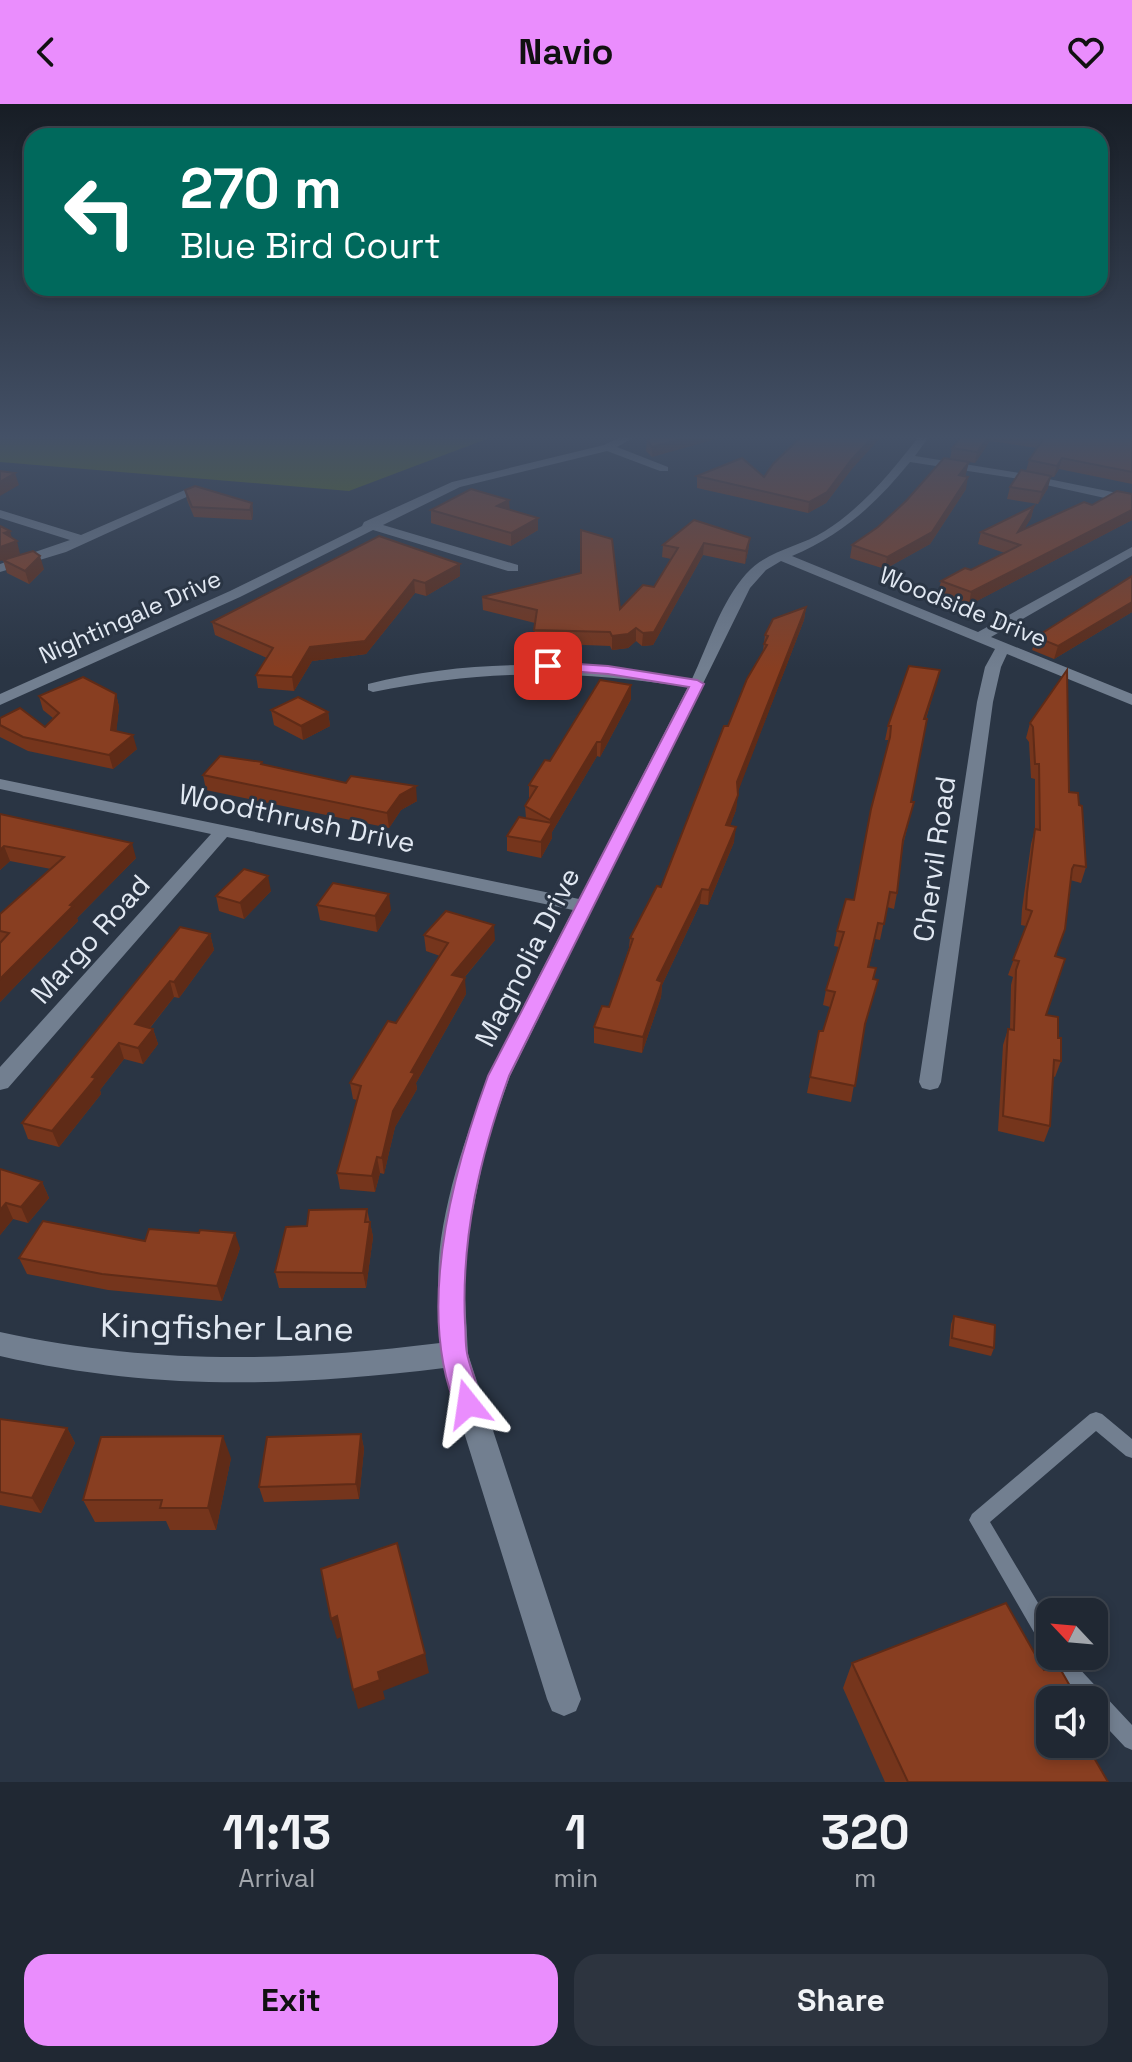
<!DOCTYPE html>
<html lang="en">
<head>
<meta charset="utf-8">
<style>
	:root { --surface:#202833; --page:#2d343f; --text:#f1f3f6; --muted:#a2a6ac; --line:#3d444e; --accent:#ea8dfd }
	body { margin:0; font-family:"Space Grotesk",sans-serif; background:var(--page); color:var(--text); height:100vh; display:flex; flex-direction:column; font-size:30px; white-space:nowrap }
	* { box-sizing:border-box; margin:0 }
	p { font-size:26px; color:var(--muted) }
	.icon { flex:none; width:44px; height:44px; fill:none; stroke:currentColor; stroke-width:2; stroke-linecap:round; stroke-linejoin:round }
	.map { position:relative; height:1678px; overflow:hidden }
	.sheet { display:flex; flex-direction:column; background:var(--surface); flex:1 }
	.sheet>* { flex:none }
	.banner { position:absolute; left:24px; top:24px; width:1084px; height:168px; border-radius:24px; box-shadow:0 4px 12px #0003,0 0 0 2px var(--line); background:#00695c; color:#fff; overflow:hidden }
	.needle { width:52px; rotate:296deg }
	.tools { position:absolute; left:1036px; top:1494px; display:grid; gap:16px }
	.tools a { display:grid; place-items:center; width:72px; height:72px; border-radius:16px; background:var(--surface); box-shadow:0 4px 12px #0003,0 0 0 2px var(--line); font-size:40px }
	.pin { position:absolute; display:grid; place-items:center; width:68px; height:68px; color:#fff; margin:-34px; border-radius:16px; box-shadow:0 4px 12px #0006 }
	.me { position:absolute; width:88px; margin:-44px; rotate:345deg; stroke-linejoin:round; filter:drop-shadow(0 0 6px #0008) }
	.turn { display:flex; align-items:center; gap:28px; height:168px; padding:0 24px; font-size:36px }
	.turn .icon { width:104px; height:104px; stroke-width:2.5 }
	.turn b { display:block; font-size:56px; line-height:68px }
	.eta { display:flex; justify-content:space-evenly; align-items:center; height:136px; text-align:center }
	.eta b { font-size:48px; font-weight:700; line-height:56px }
	.primary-button { display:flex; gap:16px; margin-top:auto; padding:16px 24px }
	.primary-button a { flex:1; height:92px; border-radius:24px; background:var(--accent); color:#111; font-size:32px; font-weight:700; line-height:92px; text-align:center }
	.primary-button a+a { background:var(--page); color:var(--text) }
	header { display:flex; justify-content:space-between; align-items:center; height:104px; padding:0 24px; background:var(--accent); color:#111; font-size:36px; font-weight:700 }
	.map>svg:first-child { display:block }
	.forest { fill:#596b16 }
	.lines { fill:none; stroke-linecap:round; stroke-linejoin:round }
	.service { fill:#727f90; fill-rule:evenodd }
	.minor { fill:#727f90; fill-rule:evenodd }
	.wall { fill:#75351c }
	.shaded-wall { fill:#5f2b17 }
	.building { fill:#883e21; stroke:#5f2b17; stroke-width:2 }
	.route { fill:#ea8dfd; stroke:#985ca4; stroke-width:2 }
	.labels { text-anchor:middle; stroke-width:6; stroke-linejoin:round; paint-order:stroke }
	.far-street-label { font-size:24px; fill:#e1e8f2; stroke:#2a3544 }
	.street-label { font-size:28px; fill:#e1e8f2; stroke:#2a3544 }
	.near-street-label { font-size:34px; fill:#e1e8f2; stroke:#2a3544 }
</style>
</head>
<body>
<header><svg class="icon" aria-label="back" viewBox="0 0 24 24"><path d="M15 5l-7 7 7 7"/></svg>Navio<svg class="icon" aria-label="heart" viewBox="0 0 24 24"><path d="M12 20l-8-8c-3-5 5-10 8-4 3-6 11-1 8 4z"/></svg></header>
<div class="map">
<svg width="1132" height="1678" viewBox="0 0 1132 1678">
	<rect width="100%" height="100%" fill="#2a3544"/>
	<!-- forest -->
	<polygon class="forest" points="0,331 497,331 349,387 0,358"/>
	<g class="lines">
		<!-- service -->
		<g class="service">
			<polygon points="1096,1308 1102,1310 1132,1335 1132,1354 1126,1352 1096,1327 990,1418 1050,1519 1050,1547 1043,1544 969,1416 972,1410 1090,1310"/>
			<path d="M1050 1550V1552H1070L1075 1560 1132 1621V1646L1125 1643 1094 1610V1596H1081C1068 1582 1056 1570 1049 1552Z"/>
		</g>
		<!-- minor -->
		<g class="minor">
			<polygon points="625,331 638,331 617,343 668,363 668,367 660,367 607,347 460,383 383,421 518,461 518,467 508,467 373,426 240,493 0,601 0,590 230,487 362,422 364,418 452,378 604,341"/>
			<path d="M920 331H930L915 352 1019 369 1132 392V400L1019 375 910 358C876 400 842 431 792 452L978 528 1132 443V452L991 533 1132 590V601L1007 550 1001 563 993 598 941 978 938 984 930 986 922 984 919 978 977 598 985 563 995 545 781 457 766 466 750 484 510 972 487 1037 467 1135 464 1175 468 1250 581 1595 576 1607 564 1612 552 1607 547 1595 444 1264C289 1283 154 1287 0 1252V1228C152 1261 286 1258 440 1239 439 1205 436 1169 441 1135 460 1013 518 914 573 806L227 733 8 984 0 986V963L211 730 0 685V675L579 795 688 583C575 566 485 565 373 588L368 586V580C476 553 583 558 692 575 708 541 721 498 746 470 767 446 798 444 825 427 863 403 893 366 920 331Z"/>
			<polygon points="194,382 204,385 66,448 0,468 0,460 70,436 0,414 0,406 81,431"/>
		</g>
	</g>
	<!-- wall -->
	<g class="wall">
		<polygon points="657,331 652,353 646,347 647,336"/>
		<polygon points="963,331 1132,331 1132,380 1059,365 1054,373 1046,372 1048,384 1038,400 1007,395 1010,383 1026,367 1029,356 1037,344 990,337 975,359 950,355 952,344"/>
		<polygon points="851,366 826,399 808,409 697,384 697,372 764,373"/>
		<polygon points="966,370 965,372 966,385 930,440 885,465 850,454 852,441"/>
		<polygon points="185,386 252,399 253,409 252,416 194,413 187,396"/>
		<polygon points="1132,390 1132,416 969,501 938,489 941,477 971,466 1005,449 978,440 981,428 1034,402 1031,414 1024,425 1092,401"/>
		<polygon points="431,406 510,406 538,414 538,426 511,442 431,419"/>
		<polygon points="379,432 460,472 426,492 415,489 366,550 312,557 294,587 258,584 256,571 267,554 215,531 212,518"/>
		<polygon points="750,434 748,447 745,460 703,451 653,541 642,542 636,537 628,544 612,546 610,542 534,539 535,519 483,506 482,493 620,505 654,483 671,455 662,453 663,441"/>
		<polygon points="3,456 44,465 29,480 7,469"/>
		<polygon points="1132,472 1132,508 1054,555 1032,546 1036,533"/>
		<polygon points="806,503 804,516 737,689 736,706 730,721 734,738 708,801 700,800 662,881 661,893 642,949 594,939 594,923 609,903 629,844 630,834 661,783 763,547 765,531"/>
		<polygon points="940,566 926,615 911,698 910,713 903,741 897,789 894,805 887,803 880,836 875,835 869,863 874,875 874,891 863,929 851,998 807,989 819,927 823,927 830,903 823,901 826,886 839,843 834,842 837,827 854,796 888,643 888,636 885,636 888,622"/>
		<polygon points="1067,566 1069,688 1086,763 1081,779 1070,776 1056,853 1046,911 1058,934 1061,957 1055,973 1053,972 1050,1022 1044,1038 998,1027 1003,941 1008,925 1010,925 1011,881 1013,873 1008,871 1026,822 1021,821 1022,805 1031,740 1035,725 1035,675 1031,674 1029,638 1026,634 1030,619"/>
		<polygon points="631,581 631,595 600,653 597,652 552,728 552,734 541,754 507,747 507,732 526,714 525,702 529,696 529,681 550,657"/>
		<polygon points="116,590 119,603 116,628 137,645 113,665 28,647 0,633 0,614 45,623 53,614 43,606 39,592"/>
		<polygon points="271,606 328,608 330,622 303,636 274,621"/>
		<polygon points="263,661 417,697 401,706 389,724 206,686 203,671"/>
		<polygon points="0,710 136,754 77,814 78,817 0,898 0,810 51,765 10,757 0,766"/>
		<polygon points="271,787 244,815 219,807 216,792"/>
		<polygon points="317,801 391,806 377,828 320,816"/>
		<polygon points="210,830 214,846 179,894 174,893 150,924 153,925 158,940 143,960 124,955 100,986 101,990 59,1043 28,1035 22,1019"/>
		<polygon points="424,831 495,836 464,874 466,890 416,979 417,985 395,1023 384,1070 380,1069 375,1088 340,1085 337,1069 357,996 353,995 350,979 396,919 440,852 426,847"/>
		<polygon points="0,1065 42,1078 49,1094 28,1119 13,1115 0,1131"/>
		<polygon points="367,1105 373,1133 366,1184 279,1184 275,1168 307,1122"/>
		<polygon points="145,1137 240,1144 222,1197 108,1186 27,1170 19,1154"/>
		<polygon points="954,1212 994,1244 991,1252 949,1242 951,1220"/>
		<polygon points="0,1315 67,1324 75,1339 41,1409 0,1401"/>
		<polygon points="361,1330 364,1345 359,1395 264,1398 259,1383"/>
		<polygon points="231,1354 216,1426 170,1426 166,1417 95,1418 83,1396"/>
		<polygon points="852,1559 1044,1566 1050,1596 1108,1678 885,1678 843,1584"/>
	</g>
	<!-- shaded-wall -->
	<g class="shaded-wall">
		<polygon points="695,331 731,331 652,353 652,343"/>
		<polygon points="875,331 883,331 851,366 826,399 808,409 809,398 852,355"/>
		<polygon points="990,331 992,331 990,337 975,359 977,348"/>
		<polygon points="1062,354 1059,365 1054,373 1057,362"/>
		<polygon points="969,358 966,370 956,383 959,371"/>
		<polygon points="15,369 19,381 0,392 0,378"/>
		<polygon points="1051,372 1048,384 1038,400 1042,388"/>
		<polygon points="968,373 966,385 930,440 885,465 887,453"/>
		<polygon points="509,396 510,408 497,402"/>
		<polygon points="252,399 253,409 252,416 250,406"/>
		<polygon points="1034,402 1031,414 1015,440 1018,428"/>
		<polygon points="1132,406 1132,416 969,501 971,488"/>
		<polygon points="538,414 538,426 511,442 511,429"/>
		<polygon points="10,427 13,438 17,437 20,450 0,457 0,443 4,429"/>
		<polygon points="750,434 748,447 745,460 746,447"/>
		<polygon points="704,439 703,451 653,541 642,542 643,529"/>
		<polygon points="40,452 44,465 29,480 25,467"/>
		<polygon points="460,460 460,472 426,492 425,479"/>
		<polygon points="414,476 415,489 366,550 312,557 294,587 292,573 310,543"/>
		<polygon points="1132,498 1132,508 1054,555 1058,542"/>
		<polygon points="806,503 804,516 736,693 737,678"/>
		<polygon points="636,524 636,537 628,544 612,546 612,532"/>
		<polygon points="940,566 937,580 921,629 924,615"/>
		<polygon points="631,581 631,595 600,653 601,638"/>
		<polygon points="116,590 119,603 115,640 111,626"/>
		<polygon points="328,608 330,622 303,636 301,622"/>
		<polygon points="133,631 137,645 113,665 109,651"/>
		<polygon points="597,638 597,652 552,728 552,734 541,754 541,738 550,722 550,716"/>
		<polygon points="416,682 417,697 401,706 389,724 387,709 400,691"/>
		<polygon points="738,691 736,706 725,736 726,721"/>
		<polygon points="736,723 734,738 708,801 709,786"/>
		<polygon points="132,739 136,754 77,814 78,817 0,898 0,875 70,801"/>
		<polygon points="4,742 10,757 0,766 0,746"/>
		<polygon points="268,772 271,787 244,815 240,799"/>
		<polygon points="702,785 700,800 662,881 661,893 642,949 643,933 657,876"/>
		<polygon points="389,790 391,806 377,828 375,812"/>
		<polygon points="494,821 495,836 453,887 452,871"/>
		<polygon points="210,830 214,846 179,894 174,878"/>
		<polygon points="465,874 466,890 416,979 417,985 395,1023 384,1070 382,1054 393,1007 411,968"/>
		<polygon points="170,877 174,893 140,936 135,920"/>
		<polygon points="153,925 158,940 143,960 138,944"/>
		<polygon points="119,939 124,955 100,986 101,990 59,1043 52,1027 92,973"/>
		<polygon points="377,1053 380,1069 375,1088 372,1072"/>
		<polygon points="42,1078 49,1094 28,1119 21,1103"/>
		<polygon points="6,1099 13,1115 0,1131 0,1106"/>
		<polygon points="370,1118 373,1133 366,1184 363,1169"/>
		<polygon points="235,1129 240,1144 222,1197 217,1182"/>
		<polygon points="67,1324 75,1339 41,1409 32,1394"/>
		<polygon points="361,1330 364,1345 359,1395 356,1380"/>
		<polygon points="223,1332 231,1354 216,1426 208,1404"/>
		<polygon points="337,1512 343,1532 337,1535 331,1515"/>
		<polygon points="425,1550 429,1569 383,1587 385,1595 358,1605 353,1586 378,1568"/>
	</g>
	<!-- building -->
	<g class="building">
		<polygon points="657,331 695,331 652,343 647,336"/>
		<polygon points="803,331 875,331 852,355 827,388 809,398 697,372 742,354 764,373 773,360"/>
		<polygon points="963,331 990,331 977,348 952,344"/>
		<polygon points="1020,331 1132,331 1132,368 1062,354 1057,362 1029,356 1044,334"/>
		<polygon points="944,354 969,358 959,371 968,373 932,428 887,453 852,441 878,423 906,397"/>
		<polygon points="1021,366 1051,372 1042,388 1010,383"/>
		<polygon points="0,367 15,369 0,378"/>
		<polygon points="195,382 252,399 250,406 192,403 185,386"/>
		<polygon points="471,385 509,396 497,402 538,414 511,429 431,406"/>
		<polygon points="1117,387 1132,390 1132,406 971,488 941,477 965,464 971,466 1020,441 981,428 1034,402 1018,428 1084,398 1092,401"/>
		<polygon points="694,416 750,434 746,447 704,439 654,528 643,529 636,524 628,530 612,532 610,528 534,526 537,506 482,493 581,469 581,426 612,435 620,505 643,481 654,483 678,444 663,441"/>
		<polygon points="0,422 10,427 4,429 17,437 0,443"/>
		<polygon points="379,432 460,460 425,479 414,476 365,537 310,543 292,573 256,571 273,544 212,518"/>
		<polygon points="33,447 40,452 25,467 3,456"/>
		<polygon points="1132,472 1132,498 1058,542 1036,533"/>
		<polygon points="806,503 737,678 738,691 726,721 736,723 709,786 702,785 657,876 662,878 643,933 594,923 602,902 609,903 633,835 630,834 657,782 661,783 724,622 728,622 747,575 767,541 764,540 768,532 765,531 773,515"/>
		<polygon points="909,562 940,566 924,615 927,615 911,698 914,698 903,736 897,789 890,788 884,820 878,819 868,863 876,864 873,875 878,876 865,920 855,982 810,973 819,927 823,927 835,888 826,886 844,828 837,827 846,795 854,796 871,705 890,633 891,622 888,622"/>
		<polygon points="1067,566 1069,688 1078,689 1079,701 1082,702 1086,763 1074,761 1072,765 1065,825 1055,852 1065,855 1046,911 1058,913 1058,934 1061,934 1061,957 1054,956 1050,1022 1003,1012 1008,925 1014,926 1016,866 1019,857 1013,856 1032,807 1026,805 1027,789 1035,725 1040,726 1039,660 1035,660 1033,623 1030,619"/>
		<polygon points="83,573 116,590 111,626 133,631 109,651 23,633 0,621 0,614 20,604 45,623 59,609 39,592"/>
		<polygon points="600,576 631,581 601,638 597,638 550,716 525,702 537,683 529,681 545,656 550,657"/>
		<polygon points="298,593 328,608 301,622 271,606"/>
		<polygon points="220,652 262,658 261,660 346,679 351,672 416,682 400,691 387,709 203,671"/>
		<polygon points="0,710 132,739 70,801 73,802 0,875 0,839 9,829 0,827 0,810 64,753 4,742 0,746"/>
		<polygon points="519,713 552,719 541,738 507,732"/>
		<polygon points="244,765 268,772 240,799 216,792"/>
		<polygon points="333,779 389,790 375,812 317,801"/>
		<polygon points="446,807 494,821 452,871 465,874 411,968 415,969 393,1007 382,1054 377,1053 372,1072 337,1069 361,982 350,979 388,917 396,919 448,839 424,831"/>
		<polygon points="180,823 210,830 174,878 170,877 135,920 153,925 138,944 119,939 92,973 96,974 52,1027 22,1019"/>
		<polygon points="0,1065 42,1078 21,1103 6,1099 0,1106"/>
		<polygon points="367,1105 365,1118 370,1118 363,1169 275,1168 286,1123 307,1122 309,1106"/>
		<polygon points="43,1117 145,1137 149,1125 199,1129 200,1126 235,1129 217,1182 102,1170 19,1154"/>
		<polygon points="954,1212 995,1221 994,1244 952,1234"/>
		<polygon points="0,1315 67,1324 32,1394 0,1388"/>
		<polygon points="361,1330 356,1380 259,1383 267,1333"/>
		<polygon points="223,1332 208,1404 160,1404 162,1396 83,1396 101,1333"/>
		<polygon points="397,1439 425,1550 378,1568 380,1576 353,1586 337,1512 331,1515 321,1465"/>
		<polygon points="1006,1499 1044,1566 1058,1561 1078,1596 1050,1596 1050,1640 1086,1640 1108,1678 908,1678 852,1559"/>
	</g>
	<!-- sky -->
	<linearGradient id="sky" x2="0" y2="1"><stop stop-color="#171d25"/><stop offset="0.59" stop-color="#445167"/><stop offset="1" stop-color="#445167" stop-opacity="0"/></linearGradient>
	<rect width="1132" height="565" fill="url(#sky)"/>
	<!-- route -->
	<path class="route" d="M548 558 608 562 697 576 704 580 509 972C480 1053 461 1132 465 1219 466 1229 465 1239 467 1249 470 1268 485 1291 477 1308L468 1312 458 1308C414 1208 452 1070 488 972L689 583 608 570 543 565 541 562Z"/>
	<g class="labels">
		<!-- far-street labels -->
		<g class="far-street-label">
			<text transform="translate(963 503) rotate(22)" y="8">Woodside Drive</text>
			<text transform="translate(130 513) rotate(-24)" y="8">Nightingale Drive</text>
		</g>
		<!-- street labels -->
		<g class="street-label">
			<text transform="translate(297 714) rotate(12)" y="10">Woodthrush Drive</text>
			<text transform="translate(934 755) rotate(-82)" y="10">Chervil Road</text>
			<text transform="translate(90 835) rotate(-48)" y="10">Margo Road</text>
			<text transform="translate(527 853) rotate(-63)" y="10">Magnolia Drive</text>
		</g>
		<!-- near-street labels -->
		<g class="near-street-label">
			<text transform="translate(227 1223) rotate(1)" y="12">Kingfisher Lane</text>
		</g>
	</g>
</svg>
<div class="tools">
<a><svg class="needle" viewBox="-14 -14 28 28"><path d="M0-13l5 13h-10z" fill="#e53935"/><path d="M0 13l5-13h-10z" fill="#a2a6ac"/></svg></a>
<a><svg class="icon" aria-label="sound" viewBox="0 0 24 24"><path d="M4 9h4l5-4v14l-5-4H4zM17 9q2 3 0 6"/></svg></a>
</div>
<div class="pin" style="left:548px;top:562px;background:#d93025"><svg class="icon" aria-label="arrive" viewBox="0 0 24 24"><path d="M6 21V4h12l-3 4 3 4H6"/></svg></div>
<svg class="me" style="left:468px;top:1300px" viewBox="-20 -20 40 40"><path d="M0-17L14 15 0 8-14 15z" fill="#ea8dfd" stroke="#fff" stroke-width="4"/></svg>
<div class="banner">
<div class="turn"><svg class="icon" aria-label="left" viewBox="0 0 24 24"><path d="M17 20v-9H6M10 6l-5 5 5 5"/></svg><div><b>270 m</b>Blue Bird Court</div></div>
</div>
</div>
<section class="sheet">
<div class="eta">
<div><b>11:13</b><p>Arrival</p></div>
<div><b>1</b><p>min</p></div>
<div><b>320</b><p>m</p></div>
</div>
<div class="primary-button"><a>Exit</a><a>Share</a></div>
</section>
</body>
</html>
